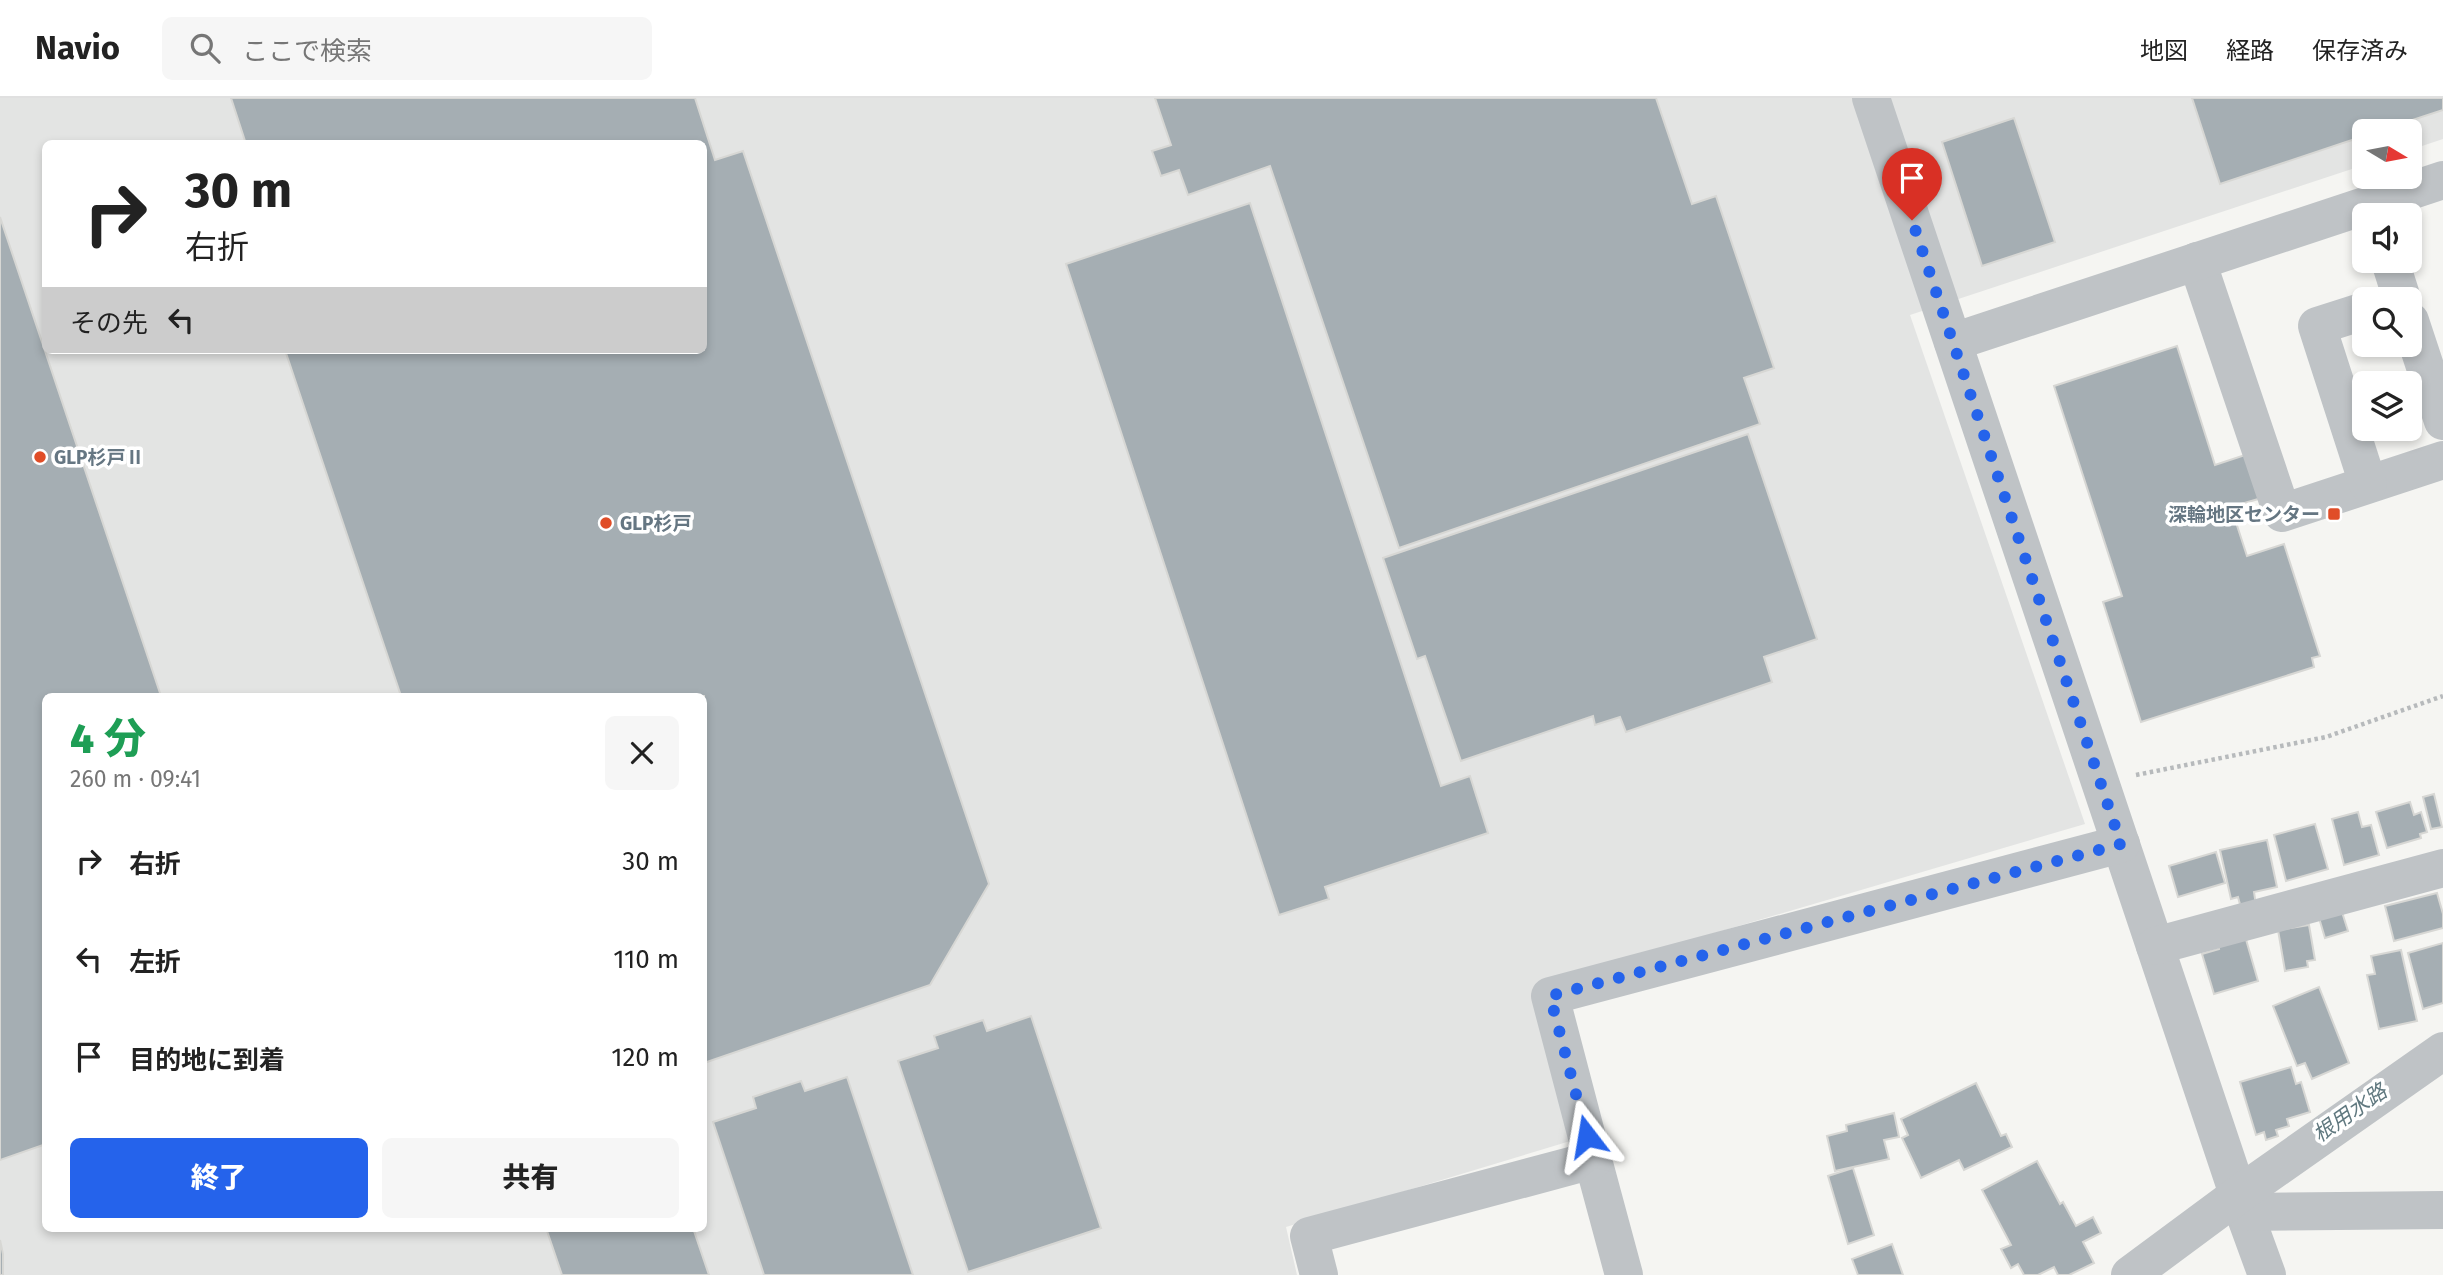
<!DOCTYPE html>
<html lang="ja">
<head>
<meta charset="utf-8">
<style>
	:root { --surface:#fff; --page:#f6f6f6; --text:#222; --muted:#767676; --line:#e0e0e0; --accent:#2563eb }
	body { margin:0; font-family:"Fira Sans","Noto Sans JP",sans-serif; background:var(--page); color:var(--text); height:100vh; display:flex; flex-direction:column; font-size:26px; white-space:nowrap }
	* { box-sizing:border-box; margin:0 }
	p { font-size:23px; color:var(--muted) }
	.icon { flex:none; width:38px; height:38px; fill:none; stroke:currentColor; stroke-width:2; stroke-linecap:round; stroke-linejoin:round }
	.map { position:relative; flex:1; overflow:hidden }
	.panel { position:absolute; left:42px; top:595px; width:665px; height:539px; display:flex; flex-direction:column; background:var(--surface); border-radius:10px; box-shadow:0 4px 10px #0003 }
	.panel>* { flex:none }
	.hud { position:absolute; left:42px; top:42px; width:665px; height:214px; border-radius:10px; box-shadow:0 4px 10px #0003; background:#fff; color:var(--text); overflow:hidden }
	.needle { width:46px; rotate:100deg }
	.fabs { position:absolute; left:2352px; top:21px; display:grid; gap:14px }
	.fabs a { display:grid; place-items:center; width:70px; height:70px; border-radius:10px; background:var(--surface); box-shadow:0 4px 10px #0003; font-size:35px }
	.pin { position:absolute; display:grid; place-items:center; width:60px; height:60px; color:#fff; margin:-72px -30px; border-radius:50% 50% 50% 0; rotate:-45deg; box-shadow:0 0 7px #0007 }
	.pin .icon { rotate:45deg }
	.me { position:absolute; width:77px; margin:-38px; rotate:346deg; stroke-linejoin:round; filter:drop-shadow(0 0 5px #0008) }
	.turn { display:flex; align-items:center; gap:24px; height:147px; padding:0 28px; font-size:32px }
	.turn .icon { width:91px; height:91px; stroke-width:2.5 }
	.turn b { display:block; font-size:49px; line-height:60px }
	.then { display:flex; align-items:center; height:66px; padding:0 28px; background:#0003; gap:14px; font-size:26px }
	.round { display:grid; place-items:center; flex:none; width:74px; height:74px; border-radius:10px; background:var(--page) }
	.headline { display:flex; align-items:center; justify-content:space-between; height:119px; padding:0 28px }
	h1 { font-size:42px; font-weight:800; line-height:52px; color:#1e9e55 }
	.action { display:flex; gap:14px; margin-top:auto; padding:14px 28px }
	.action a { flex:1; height:80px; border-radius:10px; background:var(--accent); color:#fff; font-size:28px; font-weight:800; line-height:80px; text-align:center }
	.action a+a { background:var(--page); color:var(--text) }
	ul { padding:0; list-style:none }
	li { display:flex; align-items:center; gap:21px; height:98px; padding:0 28px }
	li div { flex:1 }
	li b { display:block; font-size:26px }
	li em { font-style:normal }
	header { display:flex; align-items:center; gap:42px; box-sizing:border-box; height:98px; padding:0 35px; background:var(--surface); border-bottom:2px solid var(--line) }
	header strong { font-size:33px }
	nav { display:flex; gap:38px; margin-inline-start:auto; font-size:24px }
	.search { width:490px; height:63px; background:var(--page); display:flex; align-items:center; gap:18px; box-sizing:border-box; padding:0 24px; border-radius:10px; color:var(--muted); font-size:26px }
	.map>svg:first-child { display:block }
	.built { fill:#e3e4e3; fill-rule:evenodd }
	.building { fill:#a5aeb3; stroke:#d7d7d4; stroke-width:2 }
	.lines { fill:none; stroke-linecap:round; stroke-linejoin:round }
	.path { stroke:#b7babc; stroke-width:4.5; stroke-dasharray:3.5 3.5; stroke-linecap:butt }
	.minor { stroke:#bfc3c6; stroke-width:38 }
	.route { stroke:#2563eb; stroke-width:12; stroke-dasharray:0 21.6 }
	.poi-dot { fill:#e04d27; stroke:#fff; stroke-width:2.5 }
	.labels { text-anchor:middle; stroke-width:7; stroke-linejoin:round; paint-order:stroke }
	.poi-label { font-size:19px; font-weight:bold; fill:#657682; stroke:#fff; text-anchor:start }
	.water-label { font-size:21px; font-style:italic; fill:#60787f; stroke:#fff }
</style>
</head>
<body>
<header>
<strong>Navio</strong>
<div class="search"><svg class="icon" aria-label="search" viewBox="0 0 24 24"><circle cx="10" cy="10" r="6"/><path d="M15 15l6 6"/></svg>ここで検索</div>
<nav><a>地図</a><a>経路</a><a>保存済み</a></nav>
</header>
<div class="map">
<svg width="2443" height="1177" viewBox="0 0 2443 1177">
	<rect width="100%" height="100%" fill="#f5f5f2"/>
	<!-- built -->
	<path class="built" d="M0 0H2443V41L2410 52V33H2364V67L1910 217 2085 726 1545 885 1577 1041 1286 1129 1297 1177H0ZM46 46H704V252H46ZM46 598H704V1130H46Z"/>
	<!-- building -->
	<g class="building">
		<polygon points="231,0 695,0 715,62 743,53 989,786 930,887 704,965 704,598 401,598 285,252 704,252 704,46 246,46"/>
		<polygon points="1155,0 1656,0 1692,106 1716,98 1774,270 1744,280 1760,326 1399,450 1270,68 1188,97 1179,72 1161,78 1152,53 1171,47"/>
		<polygon points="2192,0 2443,0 2443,12 2379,33 2364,33 2364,38 2220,86"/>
		<polygon points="2014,20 2055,144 1982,168 1942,44"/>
		<polygon points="1250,105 1441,688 1470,678 1488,735 1325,789 1329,801 1279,817 1066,166"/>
		<polygon points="0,119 161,598 46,598 46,1046 0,1062"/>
		<polygon points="2177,248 2215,367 2251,355 2265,399 2231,409 2247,458 2284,446 2320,558 2312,560 2314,569 2141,624 2103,504 2122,498 2054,288"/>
		<polygon points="1748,336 1817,541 1764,559 1772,584 1626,634 1620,619 1595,627 1593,618 1461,663 1425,558 1417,561 1383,460"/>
		<polygon points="2434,696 2442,729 2431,731 2423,699"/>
		<polygon points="2410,704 2414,717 2421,714 2427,734 2420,736 2421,740 2387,750 2376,714"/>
		<polygon points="2358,714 2362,729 2371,727 2379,757 2344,767 2332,721"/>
		<polygon points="2315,726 2328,771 2286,783 2274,737"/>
		<polygon points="2267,742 2277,789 2254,794 2256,807 2241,810 2238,799 2231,801 2220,752"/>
		<polygon points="2216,754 2225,785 2178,799 2169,768"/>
		<polygon points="2437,795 2443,816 2443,830 2394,843 2385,808"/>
		<polygon points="2342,814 2348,833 2325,840 2319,820"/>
		<polygon points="2309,827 2315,862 2307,863 2308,869 2285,873 2278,832"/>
		<polygon points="2245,838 2258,883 2214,896 2202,856 2219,851 2218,846"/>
		<polygon points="2443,845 2443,905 2423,911 2408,855"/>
		<polygon points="2401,852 2417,923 2379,931 2367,877 2375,876 2371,858"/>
		<polygon points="2319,889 2349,965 2312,981 2305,965 2297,968 2273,908"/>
		<polygon points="1031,918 1101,1130 968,1174 898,963 938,950 934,938 983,922 987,933"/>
		<polygon points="2291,969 2296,986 2301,984 2310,1014 2287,1021 2289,1028 2276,1032 2278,1038 2266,1042 2264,1034 2256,1037 2240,984"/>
		<polygon points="847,979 913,1177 764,1177 713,1024 756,1010 753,999 801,983 805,993"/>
		<polygon points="1976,985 2001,1038 2006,1036 2012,1049 1964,1072 1959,1062 1921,1080 1902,1040 1908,1037 1901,1021"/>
		<polygon points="1894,1015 1899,1039 1884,1042 1889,1061 1835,1073 1827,1038 1847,1033 1846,1027"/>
		<polygon points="2037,1063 2060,1106 2063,1104 2076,1128 2093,1119 2101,1135 2083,1144 2094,1165 2069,1177 2058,1177 2054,1169 2038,1177 2024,1177 2018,1166 2011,1170 2001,1151 2011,1147 1982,1092"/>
		<polygon points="1853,1070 1874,1137 1848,1146 1828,1078"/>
		<polygon points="546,1130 693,1130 709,1177 562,1177"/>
		<polygon points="0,1142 3,1156 3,1177 0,1177"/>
		<polygon points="1892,1146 1903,1177 1858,1177 1852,1161"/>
	</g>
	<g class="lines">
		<!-- path -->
		<polyline class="path" points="2136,677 2326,639 2443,598"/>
		<!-- minor -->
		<g class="minor">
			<polyline points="1871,0 2244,1114 2267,1177"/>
			<polyline points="2197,163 2282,415 2443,362"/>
			<polyline points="2390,163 2402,201"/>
			<polyline points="2364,213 2317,228 2368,386"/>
			<polyline points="2410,223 2443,323"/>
			<polyline points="1953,244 2443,82"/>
			<polyline points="2155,848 2443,770"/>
			<polyline points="1593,1062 1624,1177"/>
			<polyline points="2244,1114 2443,1112"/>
			<polyline points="1319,1177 1309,1138 1593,1062 1550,898 2121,746"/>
			<polyline points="2130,1177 2238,1097 2443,953"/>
		</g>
	</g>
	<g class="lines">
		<!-- route -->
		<polyline class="route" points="1587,1038 1550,898 2121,746 1912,122"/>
	</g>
	<!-- markers -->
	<g class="poi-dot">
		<circle cx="40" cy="359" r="7"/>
		<rect x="2327" y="409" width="14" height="14" rx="3.5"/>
		<circle cx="606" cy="425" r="7"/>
	</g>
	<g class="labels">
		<!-- poi labels -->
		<g class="poi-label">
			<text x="54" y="366">GLP杉戸Ⅱ</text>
			<text x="2320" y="423" text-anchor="end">深輪地区センター</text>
			<text x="620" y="432">GLP杉戸</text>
		</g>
		<!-- water labels -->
		<g class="water-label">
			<text transform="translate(2350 1015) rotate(-35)" y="7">根用水路</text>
		</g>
	</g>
</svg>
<div class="fabs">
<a><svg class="needle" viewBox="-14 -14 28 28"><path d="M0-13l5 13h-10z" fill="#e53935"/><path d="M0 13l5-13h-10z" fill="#767676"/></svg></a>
<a><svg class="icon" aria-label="sound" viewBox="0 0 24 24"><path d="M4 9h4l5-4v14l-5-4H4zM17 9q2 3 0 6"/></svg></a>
<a><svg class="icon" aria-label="search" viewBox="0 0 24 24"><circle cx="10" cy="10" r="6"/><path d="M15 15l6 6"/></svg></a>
<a><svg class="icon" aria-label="layers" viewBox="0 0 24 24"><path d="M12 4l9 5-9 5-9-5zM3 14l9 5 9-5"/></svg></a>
</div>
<div class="pin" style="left:1912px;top:122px;background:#d93025"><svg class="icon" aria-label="arrive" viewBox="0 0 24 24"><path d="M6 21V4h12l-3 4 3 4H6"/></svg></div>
<svg class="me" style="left:1587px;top:1038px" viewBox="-20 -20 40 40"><path d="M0-17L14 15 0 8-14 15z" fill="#2563eb" stroke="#fff" stroke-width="4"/></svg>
<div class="hud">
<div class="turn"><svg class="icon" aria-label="right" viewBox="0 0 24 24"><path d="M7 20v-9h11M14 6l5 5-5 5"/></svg><div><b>30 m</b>右折</div></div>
<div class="then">その先<svg class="icon" aria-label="left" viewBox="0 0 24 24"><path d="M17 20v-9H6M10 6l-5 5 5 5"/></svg></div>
</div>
<section class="panel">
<div class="headline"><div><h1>4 分</h1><p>260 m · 09:41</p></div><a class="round"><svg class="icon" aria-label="close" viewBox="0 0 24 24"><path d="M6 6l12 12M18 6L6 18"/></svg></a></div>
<ul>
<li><svg class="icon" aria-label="right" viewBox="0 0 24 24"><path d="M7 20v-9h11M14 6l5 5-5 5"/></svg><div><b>右折</b></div><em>30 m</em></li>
<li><svg class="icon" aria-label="left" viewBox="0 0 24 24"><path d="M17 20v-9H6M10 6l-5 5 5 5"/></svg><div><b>左折</b></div><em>110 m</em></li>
<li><svg class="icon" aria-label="arrive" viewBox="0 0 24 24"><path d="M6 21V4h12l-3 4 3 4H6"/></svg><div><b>目的地に到着</b></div><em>120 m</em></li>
</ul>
<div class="action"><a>終了</a><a>共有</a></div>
</section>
</div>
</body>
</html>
